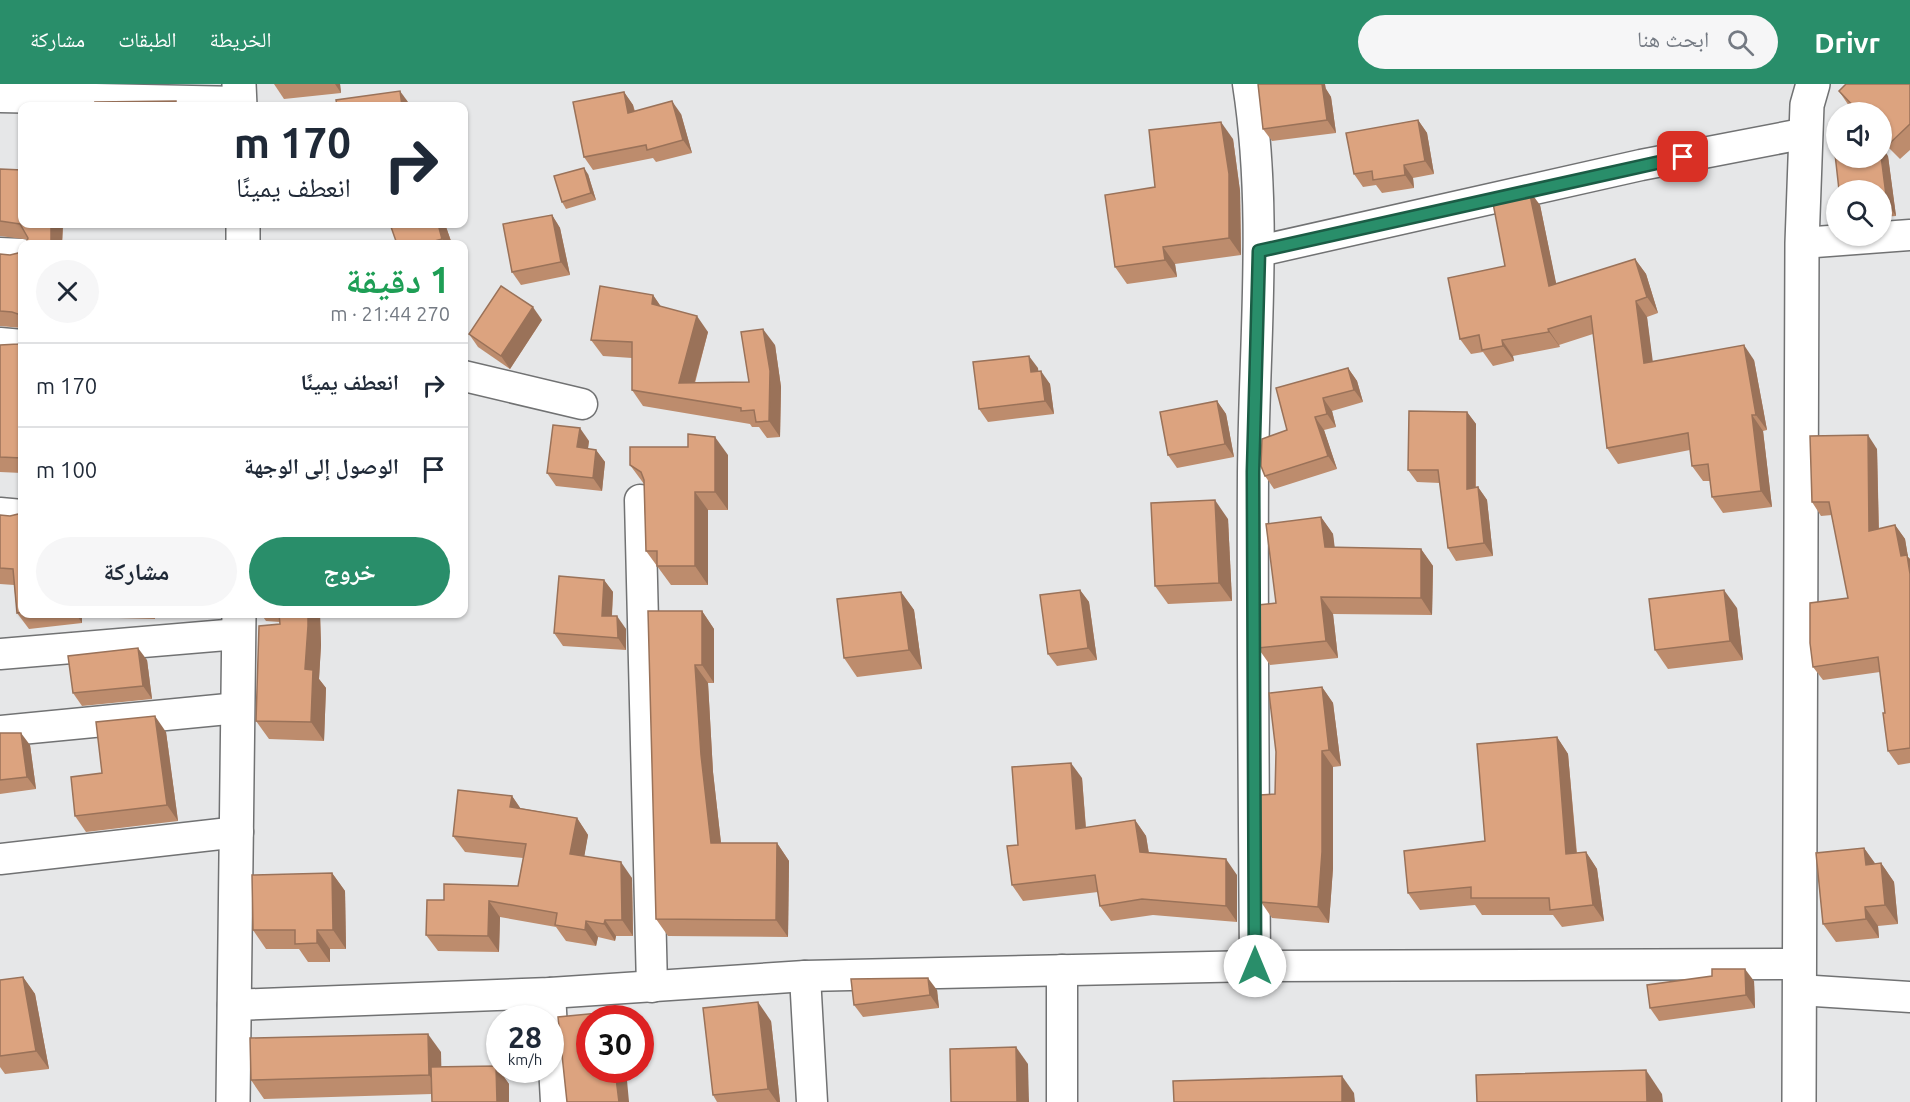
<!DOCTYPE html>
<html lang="ar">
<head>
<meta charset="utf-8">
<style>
	:root { --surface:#fff; --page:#f6f6f7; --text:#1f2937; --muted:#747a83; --line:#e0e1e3; --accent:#298e6a }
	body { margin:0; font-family:Ubuntu,"Noto Naskh Arabic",sans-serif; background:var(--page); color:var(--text); direction:rtl; height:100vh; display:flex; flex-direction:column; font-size:22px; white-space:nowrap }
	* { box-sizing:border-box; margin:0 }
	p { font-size:20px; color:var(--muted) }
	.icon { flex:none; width:33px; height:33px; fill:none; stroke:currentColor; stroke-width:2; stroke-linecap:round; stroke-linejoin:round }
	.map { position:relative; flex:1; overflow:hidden; direction:ltr }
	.details { position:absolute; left:18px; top:156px; width:450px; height:378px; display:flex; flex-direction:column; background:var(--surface); border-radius:12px; box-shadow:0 2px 4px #0004; direction:rtl }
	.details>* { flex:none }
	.top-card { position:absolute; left:18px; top:18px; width:450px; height:126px; border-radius:12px; box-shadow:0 2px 4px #0004; direction:rtl; background:#fff; color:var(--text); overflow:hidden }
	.fabs { position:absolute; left:1826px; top:18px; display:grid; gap:12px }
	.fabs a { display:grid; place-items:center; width:66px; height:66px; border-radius:50%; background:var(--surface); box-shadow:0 2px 4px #0004; font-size:30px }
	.speed { position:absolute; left:486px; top:921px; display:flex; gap:12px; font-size:30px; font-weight:700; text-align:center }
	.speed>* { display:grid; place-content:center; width:78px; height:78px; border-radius:50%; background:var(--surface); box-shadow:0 2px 4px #0004; line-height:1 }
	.speed small { font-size:15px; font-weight:400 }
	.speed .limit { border:9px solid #d22; background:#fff; color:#111 }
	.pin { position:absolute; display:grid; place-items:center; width:51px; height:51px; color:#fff; margin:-26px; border-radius:12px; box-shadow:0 3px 9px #0006 }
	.me { position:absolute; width:66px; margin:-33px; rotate:0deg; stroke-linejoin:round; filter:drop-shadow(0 0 4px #0008) }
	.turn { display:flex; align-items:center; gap:21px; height:126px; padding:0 18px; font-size:27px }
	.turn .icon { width:78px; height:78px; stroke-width:2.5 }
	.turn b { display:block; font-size:42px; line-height:51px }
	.round { display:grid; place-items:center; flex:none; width:63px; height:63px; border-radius:32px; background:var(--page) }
	.summary { display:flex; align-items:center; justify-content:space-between; height:102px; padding:0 18px }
	h1 { font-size:36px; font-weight:700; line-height:45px; color:#1e9e55 }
	.button { display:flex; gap:12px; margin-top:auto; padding:12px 18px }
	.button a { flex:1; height:69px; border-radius:36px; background:var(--accent); color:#fff; font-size:24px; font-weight:700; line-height:69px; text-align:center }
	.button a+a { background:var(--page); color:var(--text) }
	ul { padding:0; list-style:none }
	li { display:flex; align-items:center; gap:18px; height:84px; padding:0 18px; border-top:2px solid var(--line) }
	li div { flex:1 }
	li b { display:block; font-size:22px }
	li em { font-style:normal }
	header { display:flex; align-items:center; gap:36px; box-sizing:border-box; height:84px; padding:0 30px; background:var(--accent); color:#fff }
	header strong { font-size:28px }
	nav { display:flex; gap:33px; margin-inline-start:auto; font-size:21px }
	.search { width:420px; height:54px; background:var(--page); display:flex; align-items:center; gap:15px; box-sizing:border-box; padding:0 21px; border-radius:33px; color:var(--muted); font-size:22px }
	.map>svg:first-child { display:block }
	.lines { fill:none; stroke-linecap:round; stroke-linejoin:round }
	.minor-casing { stroke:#717273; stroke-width:33 }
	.secondary-casing { stroke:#717273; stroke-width:36 }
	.minor { stroke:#fff; stroke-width:30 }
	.secondary { stroke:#fff; stroke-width:33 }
	.wall { fill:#bd8c6d }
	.shaded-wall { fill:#9a7259 }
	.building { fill:#dca37f; stroke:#9a7259; stroke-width:1.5 }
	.route-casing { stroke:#1b5c45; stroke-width:15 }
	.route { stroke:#298e6a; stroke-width:10 }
</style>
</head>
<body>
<header>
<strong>Drivr</strong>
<div class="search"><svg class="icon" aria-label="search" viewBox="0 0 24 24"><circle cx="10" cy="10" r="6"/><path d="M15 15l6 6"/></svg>ابحث هنا</div>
<nav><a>الخريطة</a><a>الطبقات</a><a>مشاركة</a></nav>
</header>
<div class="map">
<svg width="1910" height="1018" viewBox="0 0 1910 1018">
	<rect width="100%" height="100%" fill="#e6e7e8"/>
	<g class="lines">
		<!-- minor casing -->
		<g class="minor-casing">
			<g id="minor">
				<path d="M1248 0C1268 128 1254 260 1253 389 1252 553 1254 718 1255 882"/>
				<polyline points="0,13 240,18"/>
				<polyline points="1802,159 1910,151"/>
				<polyline points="1259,167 1641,81 1807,49"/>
				<polyline points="0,169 22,170"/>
				<polyline points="0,259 22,261"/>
				<polyline points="464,292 582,320"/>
				<polyline points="640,416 652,903"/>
				<polyline points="0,429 22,431"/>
				<polyline points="0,570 238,550"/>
				<polyline points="0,647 238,624"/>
				<polyline points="0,775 238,748"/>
				<polyline points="805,892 812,1018"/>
				<polyline points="1799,906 1910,913"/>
				<polyline points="550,909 556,1018"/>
				<polyline points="233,921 550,909 805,892 1255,882 1800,880"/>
				<polyline points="1062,1018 1062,886"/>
			</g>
		</g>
		<!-- secondary casing -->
		<g class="secondary-casing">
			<g id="secondary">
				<polyline points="239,0 240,22"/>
				<polyline points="243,140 243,160"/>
				<polyline points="233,1018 239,530"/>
				<polyline points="1799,1018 1802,159 1807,21 1813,0"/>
			</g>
		</g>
		<!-- minor -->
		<use href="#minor" class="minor"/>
		<!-- secondary -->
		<use href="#secondary" class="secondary"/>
	</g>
	<!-- wall -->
	<g class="wall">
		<polygon points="274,0 340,0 341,9 284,15"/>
		<polygon points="1910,0 1910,66 1900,75 1881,56 1881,28 1855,28 1849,22 1839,7"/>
		<polygon points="1326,5 1331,13 1336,49 1272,57 1263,45"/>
		<polygon points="624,8 633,21 635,27 681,30 692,69 656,78 653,74 593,86 584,73"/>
		<polygon points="1418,36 1427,49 1434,90 1413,94 1414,104 1382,109 1376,101 1363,103 1354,90"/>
		<polygon points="1233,55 1240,107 1241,171 1175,180 1177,193 1127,200 1115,183 1155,103"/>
		<polygon points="1888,72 1896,132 1881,133 1881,106"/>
		<polygon points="0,85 22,140 63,140 62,160 0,152"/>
		<polygon points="588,90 596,116 566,125 562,118"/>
		<polygon points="1540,121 1556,200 1635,175 1646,190 1658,229 1647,233 1652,277 1754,276 1767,346 1763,347 1772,423 1723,429 1712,413 1710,397 1703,397 1692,382 1690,366 1618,380 1607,364 1593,250 1559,261 1560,263 1513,272 1514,277 1493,282 1483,268 1471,270 1460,255 1505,182"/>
		<polygon points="552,131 560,144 570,191 521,201 512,188"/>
		<polygon points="445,140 452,160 397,160"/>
		<polygon points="22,166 22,244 0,242 0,170 10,171 18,169"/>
		<polygon points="653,211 661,223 708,248 695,299 749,298 775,261 781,303 780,353 767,354 759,343 752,343 750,340 643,322 632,306 632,274 603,272 591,256"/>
		<polygon points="542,236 510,285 478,263 469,250"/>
		<polygon points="22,257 22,389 0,388 0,261 18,260"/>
		<polygon points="1038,284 1038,288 1050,300 1054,330 988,338 979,325"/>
		<polygon points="1348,284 1357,297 1363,318 1332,327 1336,343 1324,346 1337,385 1274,405 1265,392 1287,346"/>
		<polygon points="1217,317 1226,330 1234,373 1177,384 1168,371"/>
		<polygon points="1467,328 1476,340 1476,404 1478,403 1487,416 1493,472 1456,477 1448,464 1440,399 1417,398 1408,386"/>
		<polygon points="589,357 588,365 596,366 605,378 602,407 556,402 547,389"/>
		<polygon points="1877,365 1879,445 1895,441 1905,455 1908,473 1910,475 1910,679 1898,681 1888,667 1885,629 1880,588 1823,596 1813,583 1848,514 1832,431 1821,432 1812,418"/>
		<polygon points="728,371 728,426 708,426 708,501 671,501 646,467 644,400 630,381"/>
		<polygon points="22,426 22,530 155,530 155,535 82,533 82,539 29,545 17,529 14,501 0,500 0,431 10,432 18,430"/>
		<polygon points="1321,433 1333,450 1334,464 1421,465 1433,482 1432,531 1333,530 1338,574 1270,581 1258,564 1276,519"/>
		<polygon points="1228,435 1232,517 1168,520 1155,502"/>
		<polygon points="604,496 613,508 612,532 626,545 626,566 563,562 554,549"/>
		<polygon points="1080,506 1089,518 1097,576 1057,582 1048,570"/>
		<polygon points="901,508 914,526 922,585 857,593 844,574"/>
		<polygon points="1737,524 1743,576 1668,585 1655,566"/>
		<polygon points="702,527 714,545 714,599 708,599 713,688 721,759 777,759 789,777 788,853 668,852 656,835"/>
		<polygon points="261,530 320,530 321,561 319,595 326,604 324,657 269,655 256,637 280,540 280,538 266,537"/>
		<polygon points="147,576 152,615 82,622 73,609"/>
		<polygon points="1322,603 1333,619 1341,682 1333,683 1333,784 1329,839 1272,834 1261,818 1275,710"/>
		<polygon points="166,648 178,737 86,748 75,732 102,689"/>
		<polygon points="0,649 30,661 36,705 0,710"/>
		<polygon points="1557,653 1568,670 1577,769 1586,768 1597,785 1604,837 1562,843 1553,831 1482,831 1475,821 1420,826 1408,809 1485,757"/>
		<polygon points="1082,694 1086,744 1135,736 1146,752 1149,769 1237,791 1237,838 1153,831 1111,837 1100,822 1098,808 1023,817 1012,801 1018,761"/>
		<polygon points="512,712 520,724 577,734 588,751 584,772 632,794 633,852 616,852 615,857 598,853 596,862 566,857 556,843 500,833 499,868 438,867 426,851 444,816 518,802 523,774 465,768 453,752"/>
		<polygon points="1864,764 1875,780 1881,779 1894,798 1898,840 1878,842 1879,854 1836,858 1823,840"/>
		<polygon points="332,789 345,807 346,865 330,865 330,878 308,878 299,865 266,865 253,846"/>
		<polygon points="23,893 35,910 49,985 5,990 0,983 0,896"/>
		<polygon points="1754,897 1755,924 1659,937 1650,924"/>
		<polygon points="937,906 939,924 863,933 854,921"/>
		<polygon points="771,937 780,1018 717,1018 713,1011"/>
		<polygon points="441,968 441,983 496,982 509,1000 432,1010 264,1015 251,996"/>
	</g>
	<!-- shaded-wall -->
	<g class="shaded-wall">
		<polygon points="335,0 340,0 341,9"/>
		<polygon points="1318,0 1325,0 1326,5 1331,13 1336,49 1327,36"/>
		<polygon points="400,7 411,22 402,22"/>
		<polygon points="624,8 633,21 637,42 628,29"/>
		<polygon points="672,17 681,30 692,69 683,56"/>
		<polygon points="1418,36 1427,49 1434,90 1425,77"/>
		<polygon points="1221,38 1233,55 1240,107 1241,171 1229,154"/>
		<polygon points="1881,61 1888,72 1896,132 1887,119 1881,72"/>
		<polygon points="1404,81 1413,94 1414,104 1405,91"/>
		<polygon points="584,84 588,90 596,116 591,109"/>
		<polygon points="1529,106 1540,121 1560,218 1549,202"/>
		<polygon points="552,131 560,144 570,191 561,178"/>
		<polygon points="51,140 63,140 62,160 51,160"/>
		<polygon points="438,140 445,140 452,160 447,160 442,155"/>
		<polygon points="1163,163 1175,180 1177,193 1165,176"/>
		<polygon points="1635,175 1646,190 1658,229 1647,213"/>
		<polygon points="653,211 664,227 652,220"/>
		<polygon points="1636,217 1647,233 1655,294 1644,279"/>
		<polygon points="533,223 542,236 510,285 501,272"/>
		<polygon points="697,232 708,248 690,315 679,299"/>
		<polygon points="763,245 775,261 781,303 780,353 769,337"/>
		<polygon points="1548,245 1559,261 1560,263 1549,248"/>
		<polygon points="1502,256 1513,272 1514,277 1503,262"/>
		<polygon points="1744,261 1754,276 1767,346 1756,331"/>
		<polygon points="1029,272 1038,284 1040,301 1031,288"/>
		<polygon points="1348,284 1357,297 1363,318 1354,306"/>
		<polygon points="1041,287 1050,300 1054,330 1045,317"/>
		<polygon points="1323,314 1332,327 1336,343 1327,330"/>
		<polygon points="1217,317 1226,330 1234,373 1225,360"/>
		<polygon points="1467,328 1476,340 1475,418 1467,405"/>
		<polygon points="1752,331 1763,347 1772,423 1761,407"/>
		<polygon points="1315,333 1324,346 1337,385 1328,372"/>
		<polygon points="580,344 589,357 586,376 577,363"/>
		<polygon points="1868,351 1877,365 1879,460 1869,447"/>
		<polygon points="715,353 728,371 728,426 715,408"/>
		<polygon points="596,366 605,378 602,407 593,394"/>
		<polygon points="1478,403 1487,416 1493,472 1484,459"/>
		<polygon points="695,408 708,426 708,501 695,482"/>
		<polygon points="1215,416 1228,435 1232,517 1219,499"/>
		<polygon points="1321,433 1333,450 1337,480 1325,463"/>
		<polygon points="1895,441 1905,455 1908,473 1910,475 1910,490 1901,472"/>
		<polygon points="1421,465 1433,482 1432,531 1421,514"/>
		<polygon points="604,496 613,508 611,545 602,532"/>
		<polygon points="1080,506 1089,518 1097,576 1088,564"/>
		<polygon points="1724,506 1737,524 1743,576 1730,557"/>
		<polygon points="901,508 914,526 922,585 909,566"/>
		<polygon points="1321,513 1333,530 1338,574 1326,557"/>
		<polygon points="702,527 714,545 714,599 702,581"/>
		<polygon points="76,530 79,530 82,533 82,539"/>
		<polygon points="308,530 320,530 321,561 319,595 326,604 324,657 311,638 305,585"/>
		<polygon points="617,532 626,545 626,566 618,554"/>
		<polygon points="138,564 147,576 152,615 143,602"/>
		<polygon points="695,581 708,599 713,688 723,777 711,759 701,671"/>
		<polygon points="1322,603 1333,619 1341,682 1329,666"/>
		<polygon points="155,632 166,648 178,737 167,721"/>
		<polygon points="21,649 30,661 36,705 27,693"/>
		<polygon points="1557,653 1568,670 1578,787 1566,770"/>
		<polygon points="1322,667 1333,683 1333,784 1329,839 1318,823"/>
		<polygon points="1071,679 1082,694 1087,761 1076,745"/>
		<polygon points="512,712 523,728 510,723"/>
		<polygon points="577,734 588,751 582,786 570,770"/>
		<polygon points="1135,736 1146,752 1151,784 1140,768"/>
		<polygon points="777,759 789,777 788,853 776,836"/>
		<polygon points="1864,764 1877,782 1866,781"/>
		<polygon points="1586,768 1597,785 1604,837 1593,821"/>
		<polygon points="1226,775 1237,791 1237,838 1226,822"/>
		<polygon points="621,778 632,794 633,852 622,836"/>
		<polygon points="1881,779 1894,798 1898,840 1885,821"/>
		<polygon points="332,789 345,807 346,865 333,846"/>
		<polygon points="489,817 500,833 499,868 488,852"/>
		<polygon points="1865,823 1878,842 1879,854 1866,835"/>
		<polygon points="605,836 616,852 615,857 604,840"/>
		<polygon points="586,837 598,853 596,862 585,846"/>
		<polygon points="317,846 330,865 330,878 317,859"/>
		<polygon points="1745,885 1754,897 1755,924 1746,911"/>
		<polygon points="23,893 35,910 49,985 36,967"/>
		<polygon points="928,894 937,906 939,924 930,911"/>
		<polygon points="758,918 771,937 780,1018 777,1018 768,1005"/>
		<polygon points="428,950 441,968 442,1010 429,991"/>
		<polygon points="1016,963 1028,980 1029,1018 1017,1018"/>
		<polygon points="496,982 509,1000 509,1018 497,1018"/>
		<polygon points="615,986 626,986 629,1018 619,1018"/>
		<polygon points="1646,986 1662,1010 1663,1018 1647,1018"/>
		<polygon points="1342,992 1354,1009 1355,1018 1342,1018"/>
	</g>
	<!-- building -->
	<g class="building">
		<polygon points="1258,0 1322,0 1327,36 1263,45"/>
		<polygon points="1846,0 1910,0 1910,40 1889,60 1881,52 1881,28 1859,28 1839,7"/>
		<polygon points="400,7 402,22 337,22 336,16"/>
		<polygon points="624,8 628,29 672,17 683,56 647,66 646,61 584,73 573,18"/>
		<polygon points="176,17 176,22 72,22 96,22 95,18"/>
		<polygon points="1418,36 1425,77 1404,81 1405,91 1373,96 1372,87 1354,90 1346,49"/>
		<polygon points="1221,38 1229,90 1229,154 1163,163 1165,176 1115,183 1105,111 1155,103 1149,46"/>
		<polygon points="1835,70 1836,70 1836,74 1881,74 1881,72 1887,119 1881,120 1881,106 1839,106"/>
		<polygon points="584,84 591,109 562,118 554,92"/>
		<polygon points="0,85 22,86 22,140 51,140 51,160 26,160 28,154 20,140 0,137"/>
		<polygon points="1529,106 1549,202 1635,175 1647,213 1636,217 1644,279 1744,261 1756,331 1752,331 1761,407 1712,413 1708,380 1692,382 1688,349 1607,364 1591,232 1548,245 1549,248 1502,256 1503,262 1482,266 1479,251 1460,255 1448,194 1505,182 1492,114"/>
		<polygon points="552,131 561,178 512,188 503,140"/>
		<polygon points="390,140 438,140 442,155 424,160 397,160"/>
		<polygon points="22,166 22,234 21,231 12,228 0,227 0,170 10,171 18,169"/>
		<polygon points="501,202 533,223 501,272 469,250"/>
		<polygon points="600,202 653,211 652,220 697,232 679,299 749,298 741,248 763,245 770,287 769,337 756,338 754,326 741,327 741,324 632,306 632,258 591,256"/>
		<polygon points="22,257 22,374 0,373 0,261 18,260"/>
		<polygon points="1029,272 1031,288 1041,287 1045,317 979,325 973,278"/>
		<polygon points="1348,284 1354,306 1323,314 1327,330 1315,333 1328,372 1265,392 1261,382 1262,355 1287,346 1276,304"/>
		<polygon points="1217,317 1225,360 1168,371 1160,328"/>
		<polygon points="1409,327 1467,328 1467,405 1478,403 1484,459 1448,464 1438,386 1408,386"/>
		<polygon points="553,341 580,344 577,363 596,366 593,394 547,389"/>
		<polygon points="688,350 715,353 715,408 695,408 695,482 657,482 657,467 646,467 644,396 641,388 630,381 630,363 688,363"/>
		<polygon points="1868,351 1869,447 1895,441 1901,472 1907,471 1910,490 1910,664 1888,667 1883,629 1885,629 1878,573 1813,583 1810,559 1810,519 1848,514 1829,418 1812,418 1810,352"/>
		<polygon points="1215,416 1219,499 1155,502 1151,419"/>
		<polygon points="22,426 22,528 17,529 13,485 0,484 0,431 10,432 18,430"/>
		<polygon points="1321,433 1325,463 1421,465 1421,514 1321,513 1326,557 1258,564 1258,521 1276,519 1266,440"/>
		<polygon points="559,492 604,496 602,532 617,532 618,554 554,549"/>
		<polygon points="1080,506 1088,564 1048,570 1040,511"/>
		<polygon points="1724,506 1730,557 1655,566 1649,515"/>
		<polygon points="901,508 909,566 844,574 837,515"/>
		<polygon points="648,527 702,527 702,581 695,581 701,671 711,759 777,759 776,836 656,835"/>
		<polygon points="279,530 308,530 308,542 305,585 313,586 311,638 256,637 259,542 280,540"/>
		<polygon points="138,564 143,602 73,609 68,572"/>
		<polygon points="1322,603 1329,666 1322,667 1322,768 1318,823 1261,818 1260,711 1275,710 1276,668 1269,609"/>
		<polygon points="155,632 167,721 75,732 71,693 102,689 96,638"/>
		<polygon points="0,649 21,649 27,693 0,696"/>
		<polygon points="1557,653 1566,770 1586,768 1593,821 1550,826 1549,814 1471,814 1471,803 1408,809 1404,767 1485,757 1477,660"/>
		<polygon points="1071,679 1076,745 1135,736 1140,768 1226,775 1226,822 1142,815 1100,822 1095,791 1012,801 1007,762 1018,761 1012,683"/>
		<polygon points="458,706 512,712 510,723 577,734 570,770 621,778 622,836 605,836 604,840 586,837 585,846 555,841 557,829 489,817 488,852 426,851 427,816 444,816 444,800 518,802 526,760 453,752"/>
		<polygon points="1864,764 1866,781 1881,779 1885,821 1865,823 1866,835 1823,840 1816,769"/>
		<polygon points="332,789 333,846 317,846 317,859 295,860 295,846 253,846 252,791"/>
		<polygon points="1712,885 1745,885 1746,911 1650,924 1647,901 1712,892"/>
		<polygon points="23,893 36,967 0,972 0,896"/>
		<polygon points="928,894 930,911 854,921 851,895"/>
		<polygon points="758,918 768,1005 713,1011 703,924"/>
		<polygon points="609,928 610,934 590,934 590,986 615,986 619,1018 567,1018 558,933"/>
		<polygon points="428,950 429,991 251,996 250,954"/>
		<polygon points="1016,963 1017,1018 951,1018 950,965"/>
		<polygon points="496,982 497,1018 432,1018 431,983"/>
		<polygon points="1646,986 1647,1018 1477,1018 1476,991"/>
		<polygon points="1342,992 1342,1018 1174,1018 1173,997"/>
	</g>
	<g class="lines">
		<!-- route casing -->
		<g class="route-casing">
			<polyline id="route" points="1255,882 1253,388 1259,167 1683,73"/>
		</g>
		<!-- route -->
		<use href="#route" class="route"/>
	</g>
</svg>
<div class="fabs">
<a><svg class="icon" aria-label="sound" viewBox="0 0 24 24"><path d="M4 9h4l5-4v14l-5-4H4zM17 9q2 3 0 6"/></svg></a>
<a><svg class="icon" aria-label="search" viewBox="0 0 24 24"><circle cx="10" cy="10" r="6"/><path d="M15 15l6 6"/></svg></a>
</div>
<div class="speed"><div>28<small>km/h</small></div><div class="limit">30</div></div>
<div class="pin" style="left:1683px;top:73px;background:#d93025"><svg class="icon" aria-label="arrive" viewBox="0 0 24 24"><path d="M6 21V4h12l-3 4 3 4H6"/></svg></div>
<svg class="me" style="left:1255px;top:882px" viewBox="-20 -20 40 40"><circle r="19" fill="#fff"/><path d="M0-13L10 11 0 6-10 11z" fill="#298e6a"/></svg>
<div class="top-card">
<div class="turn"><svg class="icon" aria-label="right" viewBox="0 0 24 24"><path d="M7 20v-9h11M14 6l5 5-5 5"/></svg><div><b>170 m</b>انعطف يمينًا</div></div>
</div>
<section class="details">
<div class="summary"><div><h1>1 دقيقة</h1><p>270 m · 21:44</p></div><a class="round"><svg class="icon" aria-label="close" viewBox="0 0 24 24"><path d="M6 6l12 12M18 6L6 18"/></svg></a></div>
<ul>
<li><svg class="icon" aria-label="right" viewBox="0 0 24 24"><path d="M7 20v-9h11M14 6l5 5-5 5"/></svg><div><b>انعطف يمينًا</b></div><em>170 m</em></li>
<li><svg class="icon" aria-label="arrive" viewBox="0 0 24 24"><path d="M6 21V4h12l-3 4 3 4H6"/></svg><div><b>الوصول إلى الوجهة</b></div><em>100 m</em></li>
</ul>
<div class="button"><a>خروج</a><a>مشاركة</a></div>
</section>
</div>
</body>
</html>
